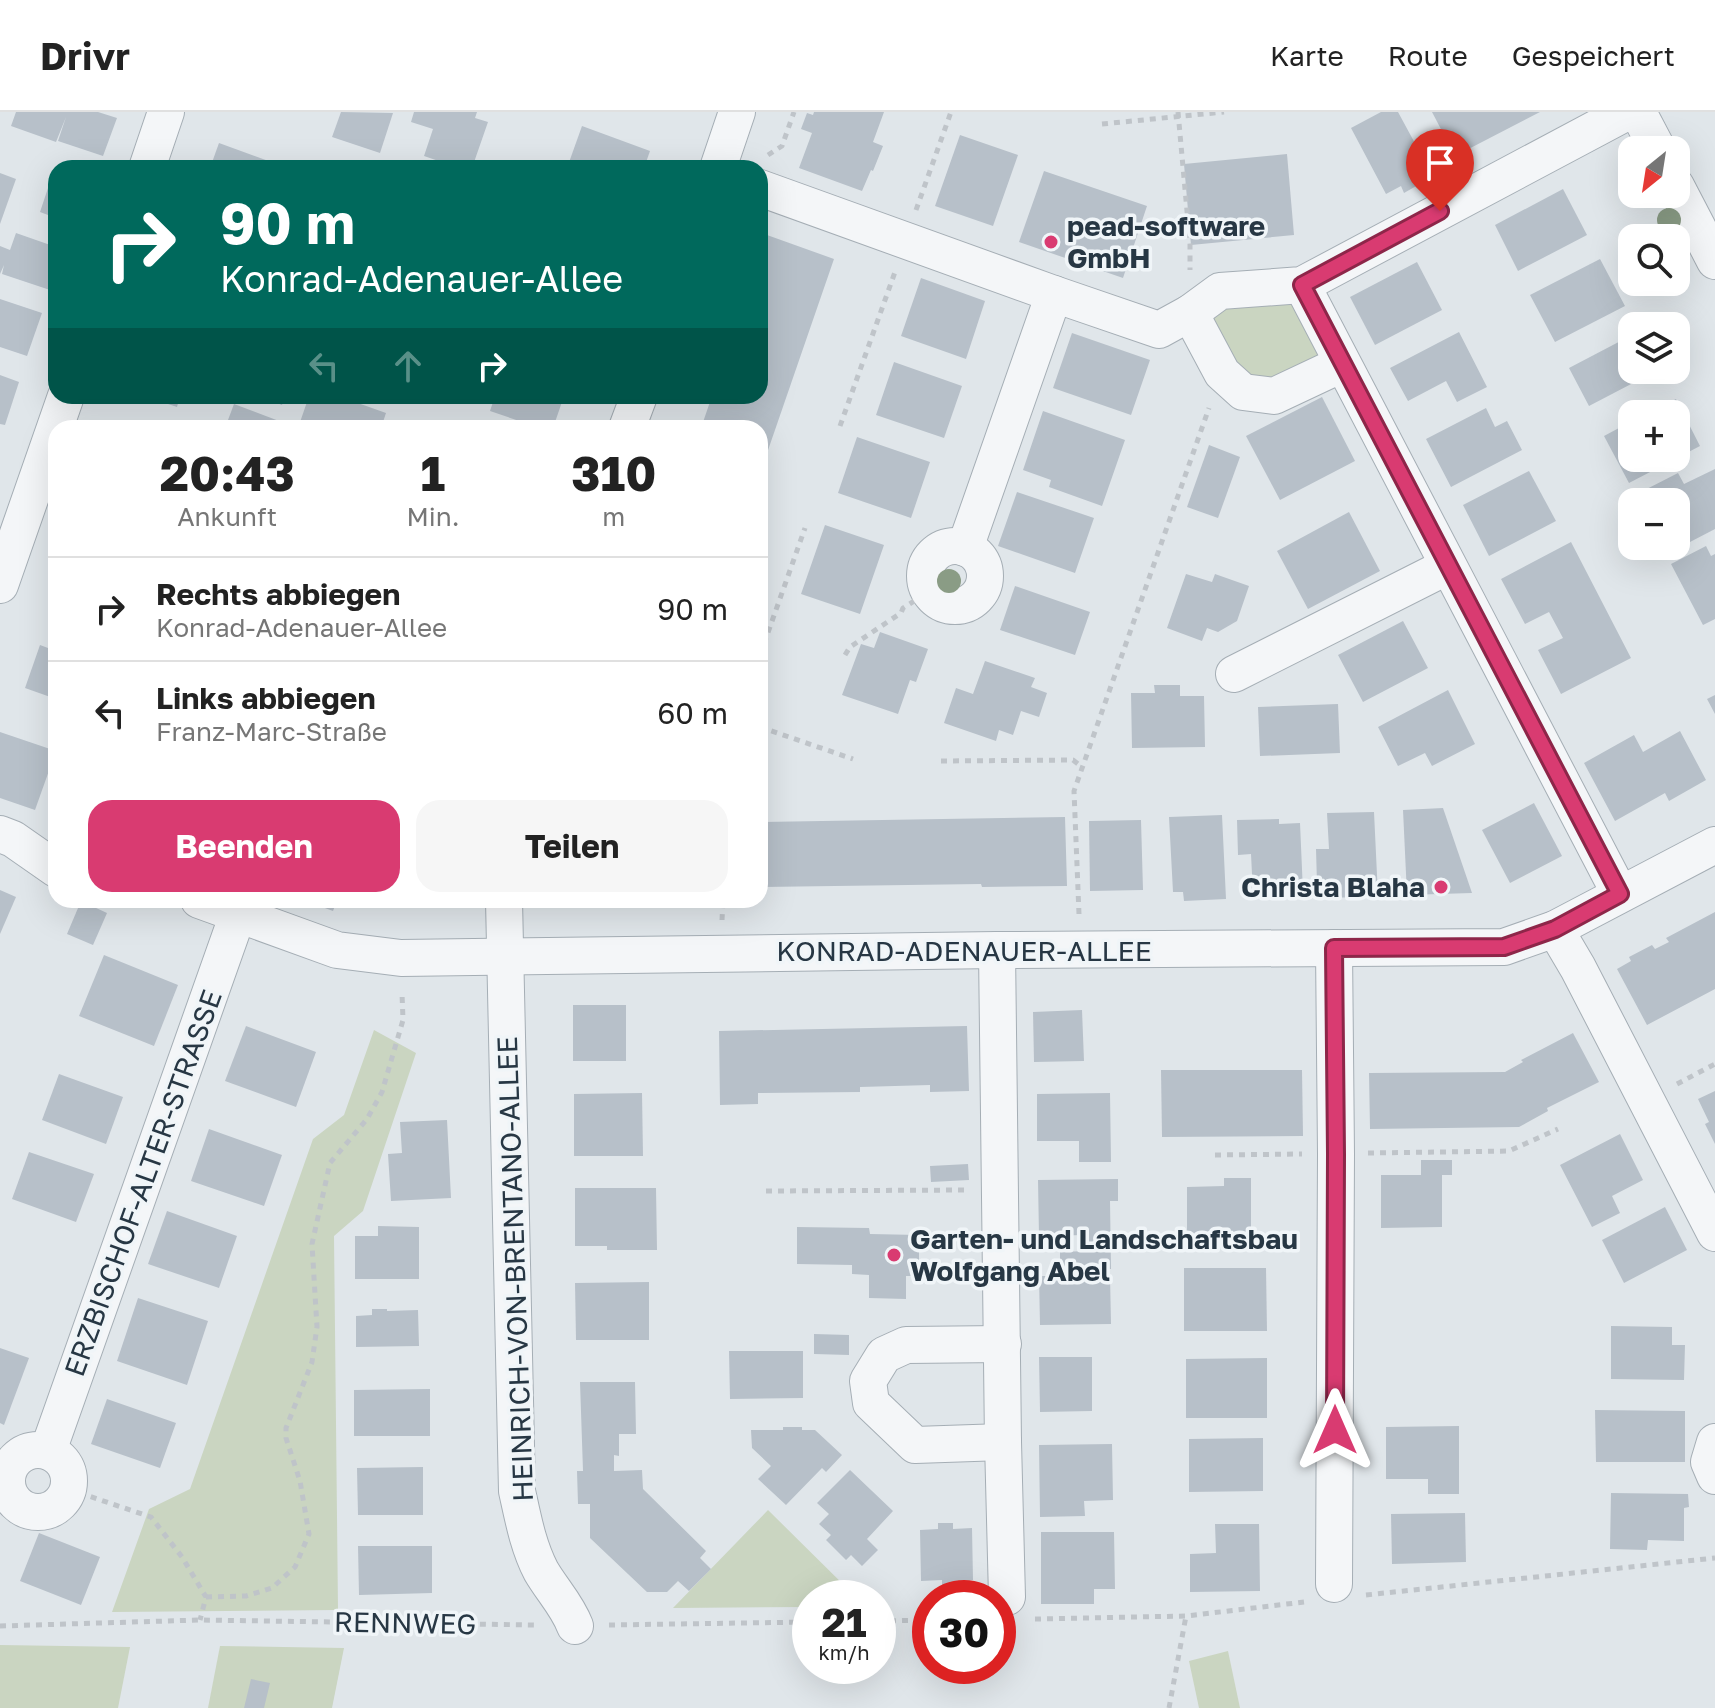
<!DOCTYPE html>
<html lang="de">
<head>
<meta charset="utf-8">
<style>
	:root { --surface:#fff; --page:#f6f6f6; --text:#222; --muted:#767676; --line:#e0e0e0; --accent:#d93b71 }
	body { margin:0; font-family:"Golos Text",sans-serif; background:var(--page); color:var(--text); height:100vh; display:flex; flex-direction:column; font-size:30px; white-space:nowrap }
	* { box-sizing:border-box; margin:0 }
	p { font-size:26px; color:var(--muted) }
	.icon { flex:none; width:44px; height:44px; fill:none; stroke:currentColor; stroke-width:2; stroke-linecap:round; stroke-linejoin:round }
	.map { position:relative; flex:1; overflow:hidden }
	.drawer { position:absolute; left:48px; top:308px; width:720px; height:488px; display:flex; flex-direction:column; background:var(--surface); border-radius:24px; box-shadow:0 8px 32px #0002 }
	.drawer>* { flex:none }
	.top-card { position:absolute; left:48px; top:48px; width:720px; height:244px; border-radius:24px; box-shadow:0 8px 32px #0002; background:#00695c; color:#fff; overflow:hidden }
	.needle { width:52px; rotate:210deg }
	.fabs { position:absolute; left:1618px; top:24px; display:grid; gap:16px }
	.fabs a { display:grid; place-items:center; width:72px; height:72px; border-radius:16px; background:var(--surface); box-shadow:0 8px 32px #0002; font-size:40px }
	.speed { position:absolute; left:792px; top:1468px; display:flex; gap:16px; font-size:40px; font-weight:700; text-align:center }
	.speed>* { display:grid; place-content:center; width:104px; height:104px; border-radius:50%; background:var(--surface); box-shadow:0 8px 32px #0002; line-height:1 }
	.speed small { font-size:20px; font-weight:400 }
	.speed .limit { border:12px solid #d22; background:#fff; color:#111 }
	.pin { position:absolute; display:grid; place-items:center; width:68px; height:68px; color:#fff; margin:-82px -34px; border-radius:50% 50% 50% 0; rotate:-45deg; box-shadow:0 0 8px #0007 }
	.pin .icon { rotate:45deg }
	.me { position:absolute; width:88px; margin:-44px; rotate:0deg; stroke-linejoin:round; filter:drop-shadow(0 0 6px #0008) }
	.turn { display:flex; align-items:center; gap:28px; height:168px; padding:0 40px; font-size:36px }
	.turn .icon { width:104px; height:104px; stroke-width:2.5 }
	.turn b { display:block; font-size:56px; line-height:68px }
	.lanes { display:flex; align-items:center; height:76px; padding:0 40px; background:#0003; justify-content:center; gap:40px; direction:ltr }
	.lanes .off { opacity:.35 }
	.eta { display:flex; justify-content:space-evenly; align-items:center; height:136px; text-align:center }
	.eta b { font-size:48px; font-weight:700; line-height:56px }
	.cta { display:flex; gap:16px; margin-top:auto; padding:16px 40px }
	.cta a { flex:1; height:92px; border-radius:24px; background:var(--accent); color:#fff; font-size:32px; font-weight:700; line-height:92px; text-align:center }
	.cta a+a { background:var(--page); color:var(--text) }
	ul { padding:0; list-style:none }
	li { display:flex; align-items:center; gap:24px; height:104px; padding:0 40px; border-top:2px solid var(--line) }
	li div { flex:1 }
	li b { display:block; font-size:30px }
	li em { font-style:normal }
	header { display:flex; align-items:center; gap:48px; box-sizing:border-box; height:112px; padding:0 40px; background:var(--surface); border-bottom:2px solid var(--line) }
	header strong { font-size:38px }
	nav { display:flex; gap:44px; margin-inline-start:auto; font-size:28px }
	.map>svg:first-child { display:block }
	.green { fill:#cad5c1 }
	.building { fill:#b7c0c9 }
	.lines { fill:none; stroke-linecap:round; stroke-linejoin:round }
	.street-casing { stroke:#a5aeb5; stroke-width:38 }
	.path { stroke:#bfc4c9; stroke-width:5; stroke-dasharray:6 6; stroke-linecap:butt }
	.street { stroke:#f4f6f8; stroke-width:36 }
	.tree { fill:#8a9c85 }
	.route-casing { stroke:#8d2649; stroke-width:20 }
	.route { stroke:#d93b71; stroke-width:14 }
	.poi-dot { fill:#d93b71; stroke:#f0f5f8; stroke-width:3 }
	.labels { text-anchor:middle; stroke-width:7; stroke-linejoin:round; paint-order:stroke }
	.poi-label { font-size:28px; font-weight:bold; fill:#273744; stroke:#f0f5f8; text-anchor:start }
	.street-label { font-size:28px; fill:#273744; stroke:#f0f5f8 }
</style>
</head>
<body>
<header>
<strong>Drivr</strong>
<nav><a>Karte</a><a>Route</a><a>Gespeichert</a></nav>
</header>
<div class="map">
<svg width="1715" height="1596" viewBox="0 0 1715 1596">
	<rect width="100%" height="100%" fill="#e0e6ea"/>
	<!-- green -->
	<g class="green">
		<polygon points="1294,192 1321,242 1267,271 1233,261 1204,210 1228,194"/>
		<polygon points="374,918 416,941 363,1099 334,1124 338,1498 112,1500 149,1397 190,1377 313,1027 344,1003"/>
		<polygon points="768,1398 857,1486 810,1486 810,1495 673,1496"/>
		<polygon points="0,1533 130,1535 118,1596 0,1596"/>
		<polygon points="220,1534 344,1536 332,1596 208,1596"/>
		<polygon points="1228,1539 1240,1596 1199,1596 1189,1549"/>
	</g>
	<!-- building -->
	<g class="building">
		<polygon points="16,0 98,0 117,6 103,44 58,29 66,5 56,30 11,14"/>
		<polygon points="341,0 393,1 380,41 332,25"/>
		<polygon points="414,0 477,0 475,6 488,10 472,56 459,56 424,44 433,17 411,10"/>
		<polygon points="814,0 884,0 873,30 883,34 873,59 871,58 862,79 799,56 812,21 801,17 807,1 813,3"/>
		<polygon points="1381,0 1398,0 1430,59 1415,66 1418,73 1404,81 1401,74 1386,82 1351,16"/>
		<polygon points="1432,0 1540,0 1455,44"/>
		<polygon points="582,14 650,39 644,56 567,56"/>
		<polygon points="960,23 1018,43 993,114 935,94"/>
		<polygon points="219,31 274,51 272,56 210,56"/>
		<polygon points="1287,42 1294,123 1191,133 1184,52"/>
		<polygon points="1044,59 1147,94 1123,166 1019,130"/>
		<polygon points="0,61 16,67 0,112"/>
		<polygon points="53,61 56,62 56,106 40,100"/>
		<polygon points="1563,77 1587,123 1518,159 1495,113"/>
		<polygon points="16,121 56,135 56,160 50,178 2,162 4,153 0,162 0,134 10,138"/>
		<polygon points="767,123 834,147 766,344 760,342 760,316 701,316 712,284 760,284 760,144"/>
		<polygon points="1600,147 1625,194 1555,230 1530,183"/>
		<polygon points="1417,150 1442,198 1375,233 1350,185"/>
		<polygon points="921,166 985,189 966,247 901,224"/>
		<polygon points="0,187 42,201 27,244 0,235"/>
		<polygon points="1459,220 1487,275 1457,290 1446,269 1408,289 1390,256"/>
		<polygon points="1072,221 1150,248 1131,303 1053,276"/>
		<polygon points="1632,223 1632,258 1658,258 1589,294 1569,256"/>
		<polygon points="894,250 962,274 944,326 876,303"/>
		<polygon points="0,263 19,270 5,313 0,312"/>
		<polygon points="144,284 180,284 177,295"/>
		<polygon points="259,284 285,284 282,293"/>
		<polygon points="309,284 338,284 386,301 381,316 298,316"/>
		<polygon points="495,284 564,284 553,316 523,316 525,311 490,299"/>
		<polygon points="1322,285 1355,349 1280,388 1246,324"/>
		<polygon points="1676,287 1700,334 1629,371 1604,324 1632,309 1632,346 1676,346 1676,302 1646,302"/>
		<polygon points="234,292 279,309 276,316 225,316"/>
		<polygon points="1486,296 1495,315 1507,309 1522,338 1451,375 1426,327"/>
		<polygon points="1043,299 1125,328 1102,394 1049,375 1051,368 1023,358"/>
		<polygon points="857,325 930,350 911,406 838,381"/>
		<polygon points="1209,333 1240,345 1218,406 1187,395"/>
		<polygon points="1715,357 1715,417 1665,443 1661,434 1676,434 1676,390 1638,390 1635,383 1678,361 1684,372"/>
		<polygon points="1529,359 1556,409 1489,444 1463,393"/>
		<polygon points="1017,380 1094,406 1075,461 998,434"/>
		<polygon points="1349,400 1380,459 1308,497 1277,439"/>
		<polygon points="825,413 884,433 860,502 801,482"/>
		<polygon points="1571,430 1631,546 1561,582 1538,538 1563,526 1549,500 1525,512 1501,467"/>
		<polygon points="1706,434 1711,444 1715,442 1715,507 1703,513 1671,452"/>
		<polygon points="1186,462 1212,470 1215,462 1249,474 1237,509 1218,520 1207,516 1202,529 1167,516"/>
		<polygon points="1015,474 1090,500 1075,543 1000,518"/>
		<polygon points="1403,509 1428,556 1363,590 1338,543"/>
		<polygon points="880,520 928,537 916,570 910,568 898,602 842,583 861,532 874,536"/>
		<polygon points="40,533 56,539 56,587 25,576"/>
		<polygon points="985,549 1035,566 1031,575 1047,581 1039,605 1021,599 1013,623 999,618 996,629 944,611 956,576 973,582"/>
		<polygon points="1154,573 1180,573 1180,584 1204,584 1205,635 1132,636 1131,581 1155,581"/>
		<polygon points="1448,578 1475,632 1432,654 1425,641 1398,654 1378,615"/>
		<polygon points="1715,583 1715,602 1707,587"/>
		<polygon points="1338,592 1340,641 1260,644 1258,595"/>
		<polygon points="1680,619 1706,668 1669,689 1665,681 1615,709 1584,651 1634,623 1643,640"/>
		<polygon points="0,620 56,639 35,698 0,686"/>
		<polygon points="1534,691 1562,744 1510,771 1482,718"/>
		<polygon points="1443,696 1472,781 1407,783 1403,698"/>
		<polygon points="1374,700 1378,784 1331,786 1330,772 1317,772 1316,737 1329,737 1327,701"/>
		<polygon points="1222,703 1226,787 1184,789 1183,780 1173,780 1169,705"/>
		<polygon points="1065,705 1067,774 982,775 981,772 760,775 760,710"/>
		<polygon points="1279,707 1279,712 1300,711 1303,780 1253,782 1251,742 1238,743 1237,708"/>
		<polygon points="1141,708 1143,778 1090,779 1089,709"/>
		<polygon points="0,778 16,785 0,822"/>
		<polygon points="303,788 337,788 333,799"/>
		<polygon points="81,789 107,801 93,833 67,822"/>
		<polygon points="1715,800 1715,877 1647,913 1617,857 1631,849 1629,845 1652,833 1655,837 1669,830 1666,826"/>
		<polygon points="104,843 178,873 154,934 79,904"/>
		<rect x="573" y="893" width="53" height="56"/>
		<polygon points="1082,898 1084,949 1034,950 1033,900"/>
		<polygon points="246,914 316,940 296,995 225,969"/>
		<polygon points="967,914 969,979 930,980 930,973 860,975 860,980 758,981 758,992 720,993 719,919"/>
		<polygon points="1573,921 1599,970 1547,996 1548,999 1519,1015 1370,1017 1369,961 1505,960 1523,950 1521,948"/>
		<polygon points="1161,958 1302,958 1303,1024 1162,1025"/>
		<polygon points="59,962 123,985 106,1032 42,1008"/>
		<polygon points="1715,979 1715,1032 1705,1012 1709,1010 1698,987"/>
		<polygon points="642,981 643,1044 574,1044 574,982"/>
		<polygon points="1110,981 1111,1050 1079,1050 1079,1029 1037,1029 1037,982"/>
		<polygon points="447,1008 451,1086 391,1089 388,1042 402,1041 400,1010"/>
		<polygon points="209,1017 282,1043 264,1094 191,1069"/>
		<polygon points="1620,1022 1643,1068 1612,1084 1620,1101 1592,1115 1560,1053"/>
		<polygon points="29,1040 94,1062 76,1110 12,1087"/>
		<polygon points="1421,1048 1452,1048 1452,1063 1442,1063 1442,1115 1381,1116 1381,1063 1421,1063"/>
		<polygon points="968,1052 969,1068 931,1070 930,1054"/>
		<polygon points="1224,1066 1251,1066 1251,1123 1187,1123 1187,1075 1224,1074"/>
		<polygon points="1118,1067 1118,1089 1110,1089 1111,1157 1060,1158 1060,1140 1087,1139 1086,1123 1039,1124 1038,1068"/>
		<polygon points="575,1076 656,1076 657,1138 607,1138 607,1134 575,1134"/>
		<polygon points="1665,1095 1687,1138 1624,1171 1602,1128"/>
		<polygon points="167,1099 237,1124 219,1176 148,1152"/>
		<polygon points="378,1114 419,1115 419,1167 355,1167 355,1124 378,1124"/>
		<polygon points="797,1115 869,1116 870,1122 919,1123 919,1164 906,1164 906,1187 869,1186 869,1163 852,1162 852,1153 797,1152"/>
		<polygon points="1184,1156 1266,1156 1267,1219 1184,1219"/>
		<polygon points="1039,1164 1110,1164 1111,1212 1040,1213"/>
		<polygon points="649,1170 649,1228 576,1228 575,1171"/>
		<polygon points="138,1186 208,1209 187,1273 117,1249"/>
		<polygon points="372,1197 387,1197 387,1199 418,1198 419,1234 356,1235 356,1204 372,1203"/>
		<polygon points="1611,1214 1672,1215 1672,1233 1685,1233 1684,1268 1611,1267"/>
		<polygon points="814,1222 849,1223 849,1243 814,1242"/>
		<polygon points="0,1236 29,1246 4,1313 0,1311"/>
		<polygon points="729,1239 803,1239 803,1286 730,1287"/>
		<polygon points="1039,1245 1092,1245 1092,1299 1040,1300"/>
		<polygon points="1267,1246 1267,1306 1186,1306 1186,1247"/>
		<polygon points="580,1270 635,1270 636,1322 619,1322 619,1344 614,1343 614,1359 642,1358 643,1377 706,1439 700,1446 711,1457 689,1479 678,1469 667,1480 647,1480 590,1426 590,1392 578,1392 577,1359 583,1359"/>
		<polygon points="430,1277 430,1324 354,1324 354,1278"/>
		<polygon points="107,1287 176,1311 160,1356 91,1332"/>
		<polygon points="1595,1298 1685,1299 1685,1350 1596,1350"/>
		<polygon points="1459,1314 1459,1382 1428,1382 1428,1367 1386,1367 1386,1315"/>
		<polygon points="783,1315 802,1315 802,1318 815,1318 842,1343 826,1360 822,1356 786,1393 758,1367 771,1354 752,1336 751,1318 783,1318"/>
		<polygon points="1263,1326 1263,1379 1189,1380 1189,1327"/>
		<polygon points="1112,1332 1113,1388 1084,1389 1085,1404 1040,1405 1039,1333"/>
		<polygon points="423,1355 423,1403 358,1403 357,1356"/>
		<polygon points="850,1358 893,1399 867,1427 878,1438 862,1454 851,1443 846,1448 826,1428 831,1423 819,1412 829,1402 817,1391"/>
		<polygon points="1611,1381 1688,1382 1689,1395 1684,1396 1684,1429 1648,1428 1647,1438 1610,1437"/>
		<polygon points="1465,1401 1466,1450 1392,1452 1391,1402"/>
		<polygon points="938,1411 953,1411 953,1417 972,1416 973,1468 953,1469 953,1473 942,1473 942,1468 921,1469 920,1418 938,1417"/>
		<polygon points="1215,1412 1259,1412 1260,1479 1190,1480 1190,1442 1216,1441"/>
		<polygon points="1041,1420 1114,1420 1115,1477 1094,1477 1094,1492 1041,1492"/>
		<polygon points="39,1421 100,1445 81,1493 20,1469"/>
		<polygon points="358,1434 432,1434 432,1481 359,1483"/>
		<polygon points="251,1567 270,1571 264,1596 244,1596"/>
	</g>
	<g class="lines">
		<!-- street casing -->
		<g class="street-casing">
			<g id="street">
				<polyline points="1638,0 1658,38"/>
				<polyline points="147,56 166,0"/>
				<polyline points="718,56 737,0"/>
				<polyline points="1676,74 1715,149"/>
				<polyline points="760,76 1054,182 1159,218 1190,201 1220,179 1302,173 1627,0"/>
				<polyline points="1302,173 1620,782"/>
				<polyline points="1190,201 1222,261 1243,280 1274,284 1342,252"/>
				<polyline points="627,316 639,284"/>
				<circle cx="955" cy="464" r="30"/>
				<polyline points="965,436 1054,182"/>
				<polyline points="0,473 66,284"/>
				<polyline points="1234,562 1448,454"/>
				<polyline points="0,722 13,727 56,757"/>
				<polyline points="199,788 337,838 401,846 997,838 1504,835 1555,817 1715,733"/>
				<path d="M504 788 517 1379C523 1406 528 1434 541 1459 552 1478 567 1493 575 1514"/>
				<polyline points="1555,817 1578,856 1715,1121"/>
				<polyline points="1334,836 1336,1042 1334,1472"/>
				<polyline points="997,838 1003,1330 1007,1485"/>
				<polyline points="1003,1232 906,1233 884,1243 868,1269 871,1291 915,1333 1003,1330"/>
				<polyline points="1715,1330 1709,1350 1715,1364"/>
				<circle cx="38" cy="1369" r="31"/>
				<polyline points="48,1339 238,802"/>
			</g>
		</g>
		<!-- path -->
		<g class="path">
			<polyline points="1178,0 1190,132 1190,158"/>
			<polyline points="1102,12 1224,0"/>
			<polyline points="768,43 782,34 794,0"/>
			<polyline points="916,98 951,0"/>
			<polyline points="840,314 895,160"/>
			<polyline points="760,543 805,416"/>
			<polyline points="845,543 850,535 901,501 903,496 930,479"/>
			<polyline points="760,615 853,647"/>
			<polyline points="941,649 1073,648 1082,655"/>
			<polyline points="1079,802 1074,679 1209,296"/>
			<polyline points="722,808 723,788"/>
			<polyline points="1677,972 1715,952"/>
			<polyline points="1368,1041 1509,1039 1558,1017"/>
			<polyline points="1215,1043 1302,1042"/>
			<polyline points="766,1079 967,1078"/>
			<polyline points="68,1377 151,1405 182,1445 206,1485 200,1508"/>
			<polyline points="1366,1483 1715,1446"/>
			<polyline points="206,1485 246,1484 272,1476 295,1455 309,1422 300,1369 286,1326 286,1316 312,1250 317,1215 312,1132 330,1051 367,1007 382,980 403,908 402,881"/>
			<polyline points="1035,1507 1186,1504 1304,1490"/>
			<polyline points="878,1509 930,1508"/>
			<polyline points="609,1513 810,1510"/>
			<polyline points="0,1514 200,1508 535,1513"/>
			<polyline points="1169,1596 1186,1504"/>
		</g>
		<!-- street -->
		<use href="#street" class="street"/>
	</g>
	<!-- trees -->
	<g class="tree">
		<circle cx="1669" cy="108" r="12"/>
		<circle cx="949" cy="469" r="12"/>
	</g>
	<g class="lines">
		<!-- route casing -->
		<g class="route-casing">
			<polyline id="route" points="1335,1318 1336,1042 1334,836 1504,835 1555,817 1620,782 1302,173 1440,99"/>
		</g>
		<!-- route -->
		<use href="#route" class="route"/>
	</g>
	<!-- markers -->
	<g class="poi-dot">
		<circle cx="1051" cy="130" r="8"/>
		<circle cx="1441" cy="775" r="8"/>
		<circle cx="894" cy="1143" r="8"/>
	</g>
	<g class="labels">
		<!-- poi labels -->
		<g class="poi-label">
			<text x="1067" y="124">pead-software<tspan x="1067" dy="32">GmbH</tspan></text>
			<text x="1425" y="785" text-anchor="end">Christa Blaha</text>
			<text x="910" y="1137">Garten- und Landschaftsbau<tspan x="910" dy="32">Wolfgang Abel</tspan></text>
		</g>
		<!-- street labels -->
		<g class="street-label">
			<text x="964" y="849">KONRAD-ADENAUER-ALLEE</text>
			<text transform="translate(143 1071) rotate(-70)" y="10">ERZBISCHOF-ALTER-STRASSE</text>
			<text transform="translate(515 1157) rotate(-92)" y="10">HEINRICH-VON-BRENTANO-ALLEE</text>
			<text transform="translate(405 1511) rotate(1)" y="10">RENNWEG</text>
		</g>
	</g>
</svg>
<div class="fabs">
<a><svg class="needle" viewBox="-14 -14 28 28"><path d="M0-13l5 13h-10z" fill="#e53935"/><path d="M0 13l5-13h-10z" fill="#767676"/></svg></a>
<a><svg class="icon" aria-label="search" viewBox="0 0 24 24"><circle cx="10" cy="10" r="6"/><path d="M15 15l6 6"/></svg></a>
<a><svg class="icon" aria-label="layers" viewBox="0 0 24 24"><path d="M12 4l9 5-9 5-9-5zM3 14l9 5 9-5"/></svg></a>
<a>+</a>
<a>−</a>
</div>
<div class="speed"><div>21<small>km/h</small></div><div class="limit">30</div></div>
<div class="pin" style="left:1440px;top:99px;background:#d93025"><svg class="icon" aria-label="arrive" viewBox="0 0 24 24"><path d="M6 21V4h12l-3 4 3 4H6"/></svg></div>
<svg class="me" style="left:1335px;top:1318px" viewBox="-20 -20 40 40"><path d="M0-17L14 15 0 8-14 15z" fill="#d93b71" stroke="#fff" stroke-width="4"/></svg>
<div class="top-card">
<div class="turn"><svg class="icon" aria-label="right" viewBox="0 0 24 24"><path d="M7 20v-9h11M14 6l5 5-5 5"/></svg><div><b>90 m</b>Konrad-Adenauer-Allee</div></div>
<div class="lanes"><svg class="icon off" aria-label="left" viewBox="0 0 24 24"><path d="M17 20v-9H6M10 6l-5 5 5 5"/></svg><svg class="icon off" aria-label="ahead" viewBox="0 0 24 24"><path d="M12 20V5M6 11l6-6 6 6"/></svg><svg class="icon" aria-label="right" viewBox="0 0 24 24"><path d="M7 20v-9h11M14 6l5 5-5 5"/></svg></div>
</div>
<section class="drawer">
<div class="eta">
<div><b>20:43</b><p>Ankunft</p></div>
<div><b>1</b><p>Min.</p></div>
<div><b>310</b><p>m</p></div>
</div>
<ul>
<li><svg class="icon" aria-label="right" viewBox="0 0 24 24"><path d="M7 20v-9h11M14 6l5 5-5 5"/></svg><div><b>Rechts abbiegen</b><p>Konrad-Adenauer-Allee</p></div><em>90 m</em></li>
<li><svg class="icon" aria-label="left" viewBox="0 0 24 24"><path d="M17 20v-9H6M10 6l-5 5 5 5"/></svg><div><b>Links abbiegen</b><p>Franz-Marc-Straße</p></div><em>60 m</em></li>
</ul>
<div class="cta"><a>Beenden</a><a>Teilen</a></div>
</section>
</div>
</body>
</html>
